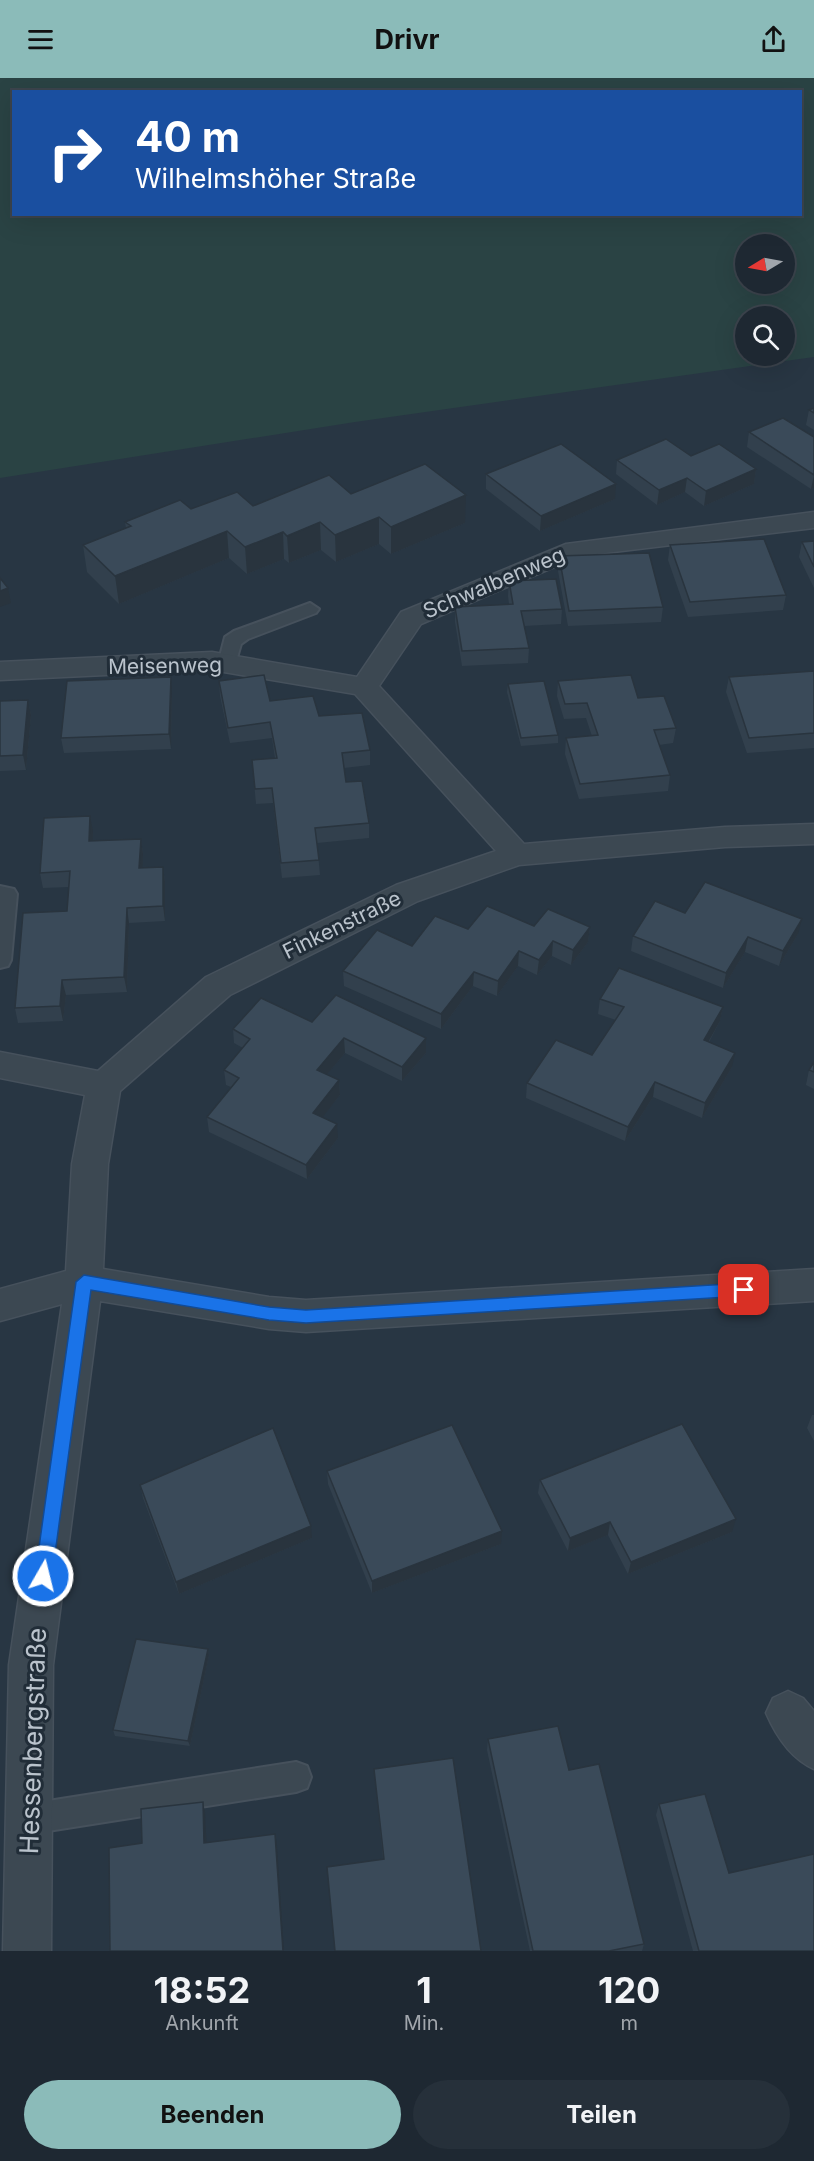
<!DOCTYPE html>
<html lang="de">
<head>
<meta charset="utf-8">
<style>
	:root { --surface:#1e2832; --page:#26303a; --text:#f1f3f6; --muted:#a1a6ac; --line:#3c444d; --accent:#8bbbb9 }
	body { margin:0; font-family:Inter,sans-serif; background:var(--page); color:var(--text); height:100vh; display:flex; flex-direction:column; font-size:22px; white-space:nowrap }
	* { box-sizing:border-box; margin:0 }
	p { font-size:20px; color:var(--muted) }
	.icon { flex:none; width:33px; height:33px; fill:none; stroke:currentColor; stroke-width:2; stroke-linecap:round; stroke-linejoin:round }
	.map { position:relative; height:1873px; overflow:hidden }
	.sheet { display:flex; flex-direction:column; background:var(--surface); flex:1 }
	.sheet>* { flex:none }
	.top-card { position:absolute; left:12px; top:12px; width:790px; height:126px; border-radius:0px; box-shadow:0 6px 24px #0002,0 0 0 2px var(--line); background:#1a4fa0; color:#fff; overflow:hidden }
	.needle { width:39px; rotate:260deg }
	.fabs { position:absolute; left:735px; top:156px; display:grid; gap:12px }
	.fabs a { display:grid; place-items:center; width:60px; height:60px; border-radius:50%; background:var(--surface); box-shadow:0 6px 24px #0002,0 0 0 2px var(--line); font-size:30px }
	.pin { position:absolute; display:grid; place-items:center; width:51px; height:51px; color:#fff; margin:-26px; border-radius:12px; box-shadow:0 3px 9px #0006 }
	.me { position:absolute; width:66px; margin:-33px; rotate:8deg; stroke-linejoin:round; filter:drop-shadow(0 0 4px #0008) }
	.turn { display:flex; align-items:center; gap:21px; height:126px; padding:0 24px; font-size:27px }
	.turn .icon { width:78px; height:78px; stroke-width:2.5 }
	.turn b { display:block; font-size:42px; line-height:51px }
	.eta { display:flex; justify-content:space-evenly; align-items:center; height:102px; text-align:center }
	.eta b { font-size:36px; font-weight:700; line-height:42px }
	.primary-button { display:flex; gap:12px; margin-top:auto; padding:12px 24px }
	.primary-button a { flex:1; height:69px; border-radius:36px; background:var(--accent); color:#111; font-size:24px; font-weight:700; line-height:69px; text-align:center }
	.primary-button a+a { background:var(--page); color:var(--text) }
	header { display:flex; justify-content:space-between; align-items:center; height:78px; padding:0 24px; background:var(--accent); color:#111; font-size:27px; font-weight:700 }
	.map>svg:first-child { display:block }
	.green { fill:#2a4344; fill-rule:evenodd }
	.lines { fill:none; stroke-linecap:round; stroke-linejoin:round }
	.lane-casing { stroke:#46515c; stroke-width:4 }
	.street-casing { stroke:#46515c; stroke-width:3 }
	.lane { fill:#3c4852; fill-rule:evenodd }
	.street { fill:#3c4852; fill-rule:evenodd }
	.wall { fill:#32404d }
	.shaded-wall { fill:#29343e }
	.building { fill:#3a4a59; stroke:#29343e; stroke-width:1.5 }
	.route { fill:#1a73e8; stroke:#114b97; stroke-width:1.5 }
	.labels { text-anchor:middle; stroke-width:6; stroke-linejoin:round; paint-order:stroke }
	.street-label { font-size:21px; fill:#bac3cc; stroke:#212d38 }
	.near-street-label { font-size:26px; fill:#bac3cc; stroke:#212d38 }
</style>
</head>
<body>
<header><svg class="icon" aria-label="menu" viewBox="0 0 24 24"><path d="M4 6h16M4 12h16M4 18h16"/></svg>Drivr<svg class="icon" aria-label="share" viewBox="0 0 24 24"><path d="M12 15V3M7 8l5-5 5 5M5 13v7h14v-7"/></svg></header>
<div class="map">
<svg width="814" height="1873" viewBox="0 0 814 1873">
	<rect width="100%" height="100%" fill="#283643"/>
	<!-- green -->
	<path class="green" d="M0 0H814V279L355 344 0 400ZM14 14H801V136H14ZM746 166H784V206H746ZM746 238H784V278H746Z"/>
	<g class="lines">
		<!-- lane casing -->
		<g class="lane-casing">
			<g id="lane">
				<polygon points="310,525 319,531 316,535 248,561 241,566 234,590 220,590 218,586 225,559 234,553"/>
				<polygon points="0,808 14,811 17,816 11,882 8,888 0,890"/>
				<polygon points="296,1684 307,1688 311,1699 307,1710 296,1714 29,1756 18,1752 14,1741 18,1730 29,1726"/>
			</g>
		</g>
		<!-- street casing -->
		<g class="street-casing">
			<g id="street">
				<polygon points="814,434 814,450 580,478 421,546 379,608 524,766 725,749 814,746 814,766 725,769 519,787 418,823 230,917 120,1013 108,1086 103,1191 269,1219 306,1222 814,1191 814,1223 306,1254 269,1251 100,1223 53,1587 51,1873 3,1873 9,1587 62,1226 0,1243 0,1211 66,1193 72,1086 85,1017 0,1000 0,974 98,993 206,899 396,807 496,773 355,616 212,592 0,602 0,584 212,574 357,599 401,534 566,466"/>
				<path d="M788 1613 803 1620 814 1633V1691C791 1681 776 1658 766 1635L773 1620Z"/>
			</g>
		</g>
		<!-- lane -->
		<use href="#lane" class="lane"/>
		<!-- street -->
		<use href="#street" class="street"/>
	</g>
	<!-- wall -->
	<g class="wall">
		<polygon points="814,330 814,352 806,347 809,332"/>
		<polygon points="749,354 814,359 814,410 811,411 747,369"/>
		<polygon points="691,378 756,391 754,406 704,428 685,414 657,427 616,396 617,382"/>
		<polygon points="486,396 615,421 540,453 486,411"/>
		<polygon points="351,416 465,445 391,476 379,466 336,484 321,472 289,485 284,481 247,496 229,480 119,526 87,494 83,467 126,450 125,444 191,431 253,428"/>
		<polygon points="814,463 814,510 799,479 802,464"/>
		<polygon points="670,467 786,517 783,532 688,539 668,482"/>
		<polygon points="559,478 663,529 661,544 568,548 558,493"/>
		<polygon points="509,503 562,531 561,546 524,548 529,570 528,585 462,588 455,544 455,529 509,526 508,518"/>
		<polygon points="814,593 814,670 747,675 726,614 729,599"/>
		<polygon points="219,603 270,623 319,638 370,672 370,687 344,690 346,704 369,745 369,760 317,765 320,797 282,800 273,725 256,726 252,682 275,680 272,660 230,665 220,618"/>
		<polygon points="558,603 638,620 676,650 673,665 659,667 670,697 668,713 579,721 565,676 566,660 592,658 586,640 564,641 557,618"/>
		<polygon points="508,606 558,657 558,665 521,668 507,614"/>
		<polygon points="172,614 171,671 64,675 61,660"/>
		<polygon points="28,622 31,637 26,692 0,693 0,623"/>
		<polygon points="93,753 92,763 141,761 143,776 142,790 163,789 165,804 165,843 129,845 127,914 66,917 63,943 18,945 15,930 67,833 69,809 43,810 40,795"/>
		<polygon points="685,835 798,856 779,888 745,874 723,910 631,873 633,858"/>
		<polygon points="534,848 590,849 588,864 571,887 552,878 537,897 518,888 497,918 473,908 441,951 344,908 343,893 412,868 468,851"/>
		<polygon points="600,921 723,929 720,943 709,964 732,989 702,1040 653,1019 625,1063 526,1020 527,1005 592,977 616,942 598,936"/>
		<polygon points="312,944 426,975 402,1003 345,975 327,996 339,1002 340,1017 322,1039 338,1060 307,1101 209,1054 207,1039 231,1009 226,1007 224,992 243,970 234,965 233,951"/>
		<polygon points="814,984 814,1011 806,1007 809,992"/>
		<polygon points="812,1337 814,1337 814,1363 807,1350"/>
		<polygon points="327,1393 501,1466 372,1515 328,1406"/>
		<polygon points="540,1402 732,1454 628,1496 608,1457 568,1473 538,1415"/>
		<polygon points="140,1407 312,1460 179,1516 143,1420"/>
		<polygon points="208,1571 209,1577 190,1668 115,1658 113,1652"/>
		<polygon points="488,1661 644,1866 642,1873 530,1873 487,1672"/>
		<polygon points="453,1680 383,1781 374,1691"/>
		<polygon points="659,1726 729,1795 814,1873 693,1873 656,1737"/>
	</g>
	<!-- shaded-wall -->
	<g class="shaded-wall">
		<polygon points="756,391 754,406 704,428 706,413"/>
		<polygon points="814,397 814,410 811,411"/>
		<polygon points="687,400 685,414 657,427 659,412"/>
		<polygon points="616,406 615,421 540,453 541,438"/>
		<polygon points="466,417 465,445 391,476 391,449"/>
		<polygon points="379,439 379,466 336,484 335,457"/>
		<polygon points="320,444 321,472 289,485 287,458"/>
		<polygon points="227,453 229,480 119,526 115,498"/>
		<polygon points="283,454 284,481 247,496 245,469"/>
		<polygon points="8,510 11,525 0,529 0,513"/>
		<polygon points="171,599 172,614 171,671 169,656"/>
		<polygon points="28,622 31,637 26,692 23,677"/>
		<polygon points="90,738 93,753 92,778 89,763"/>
		<polygon points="141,761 143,776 142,805 139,790"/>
		<polygon points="163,789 165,804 165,843 163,828"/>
		<polygon points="127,830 129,845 127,914 124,899"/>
		<polygon points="802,841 798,856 779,888 783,873"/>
		<polygon points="590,849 588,864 571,887 573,872"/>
		<polygon points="748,859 745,874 723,910 726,895"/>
		<polygon points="553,863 552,878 537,897 539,882"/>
		<polygon points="519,873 518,888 497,918 498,903"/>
		<polygon points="474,894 473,908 441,951 441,936"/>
		<polygon points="62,902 66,917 63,943 60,928"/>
		<polygon points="723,929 720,943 701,977 704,962"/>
		<polygon points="344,960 345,975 318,1007 317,992"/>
		<polygon points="426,960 426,975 402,1003 402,989"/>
		<polygon points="735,975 732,989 702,1040 705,1025"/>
		<polygon points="339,1002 340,1017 314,1050 313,1035"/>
		<polygon points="655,1004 653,1019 625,1063 628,1049"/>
		<polygon points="337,1046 338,1060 307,1101 306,1087"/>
		<polygon points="736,1441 732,1454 628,1496 631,1484"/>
		<polygon points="610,1444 608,1457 568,1473 570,1460"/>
		<polygon points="311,1448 312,1460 179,1516 176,1504"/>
		<polygon points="502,1453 501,1466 372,1515 372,1503"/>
		<polygon points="208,1571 209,1577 190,1668 188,1663"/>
		<polygon points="203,1724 205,1734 207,1775 204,1765"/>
		<polygon points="275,1756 277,1767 284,1873 283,1873"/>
	</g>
	<!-- building -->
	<g class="building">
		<polygon points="814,330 814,335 809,332"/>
		<polygon points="783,340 814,359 814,397 749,354"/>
		<polygon points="666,361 691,378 719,366 756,391 706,413 687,400 659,412 617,382"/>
		<polygon points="561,366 616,406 541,438 486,396"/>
		<polygon points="425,386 466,417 391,449 379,439 335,457 320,444 287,458 283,454 245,469 227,453 115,498 83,467 131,448 125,444 180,422 191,431 237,414 253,428 329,397 351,416"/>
		<polygon points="764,461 786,517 690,524 670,467"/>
		<polygon points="814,463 814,489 802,464"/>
		<polygon points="649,475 663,529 569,533 559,478"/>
		<polygon points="0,500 8,510 0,513"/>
		<polygon points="556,501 562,531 521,533 529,570 462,573 455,529 513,526 509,503"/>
		<polygon points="814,593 814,655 749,660 729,599"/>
		<polygon points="264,597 270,623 313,618 319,638 362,635 370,672 342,675 346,704 362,703 369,745 315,750 319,782 281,785 272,710 255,711 252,682 277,680 270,644 228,650 219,603"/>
		<polygon points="631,597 638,620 664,618 676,650 654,652 670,697 580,706 566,660 598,657 587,625 565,626 558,603"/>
		<polygon points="171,599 169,656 61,660 67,603"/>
		<polygon points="544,603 558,657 521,660 508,606"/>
		<polygon points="28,622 23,677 0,678 0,623"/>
		<polygon points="90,738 89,763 141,761 139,790 163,789 163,828 127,830 124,899 62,902 60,928 15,930 23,835 67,833 70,793 40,795 44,740"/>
		<polygon points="705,804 802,841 783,873 748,859 726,895 633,858 655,823 685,835"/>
		<polygon points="487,828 534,848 548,831 590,849 573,872 553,863 539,882 519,873 498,903 474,894 441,936 343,893 377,852 412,868 435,838 468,851"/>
		<polygon points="619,890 723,929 704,962 735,975 705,1025 655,1004 628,1049 527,1005 556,962 592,977 624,929 600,921"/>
		<polygon points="336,917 426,960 402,989 344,960 317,992 339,1002 313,1035 337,1046 306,1087 207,1039 239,1000 224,992 250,961 233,951 261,920 312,944"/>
		<polygon points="814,984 814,994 809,992"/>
		<polygon points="682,1346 736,1441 631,1484 610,1444 570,1460 540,1402"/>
		<polygon points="452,1347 502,1453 372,1503 327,1393"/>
		<polygon points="273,1350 311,1448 176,1504 140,1407"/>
		<polygon points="136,1561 208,1571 188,1663 113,1652"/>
		<polygon points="558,1648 569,1692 599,1686 644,1866 609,1873 533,1873 488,1661"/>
		<polygon points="453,1680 481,1873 335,1873 327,1789 384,1781 374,1691"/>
		<polygon points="705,1716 729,1795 814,1776 814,1873 699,1873 659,1726"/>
		<polygon points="203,1724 204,1765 275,1756 283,1873 110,1873 109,1770 142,1765 141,1731"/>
	</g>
	<!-- route -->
	<polygon class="route" points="84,1197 269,1229 306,1232 744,1205 752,1212 744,1218 306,1245 269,1242 91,1212 52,1498 49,1504 43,1506 37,1504 35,1498 76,1204"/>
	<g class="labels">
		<!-- street labels -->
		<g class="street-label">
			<text transform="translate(494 505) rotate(-23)" y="7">Schwalbenweg</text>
			<text transform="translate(165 588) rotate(-1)" y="7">Meisenweg</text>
			<text transform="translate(342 847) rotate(-26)" y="7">Finkenstraße</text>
		</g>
		<!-- near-street labels -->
		<g class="near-street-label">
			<text transform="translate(33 1663) rotate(-88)" y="9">Hessenbergstraße</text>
		</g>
	</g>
</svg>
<div class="fabs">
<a><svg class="needle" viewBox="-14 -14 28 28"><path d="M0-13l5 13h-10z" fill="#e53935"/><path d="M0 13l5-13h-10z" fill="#a1a6ac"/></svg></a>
<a><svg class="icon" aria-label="search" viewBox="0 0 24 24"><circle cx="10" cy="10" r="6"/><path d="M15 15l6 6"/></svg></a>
</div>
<div class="pin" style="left:744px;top:1212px;background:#d93025"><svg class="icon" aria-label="arrive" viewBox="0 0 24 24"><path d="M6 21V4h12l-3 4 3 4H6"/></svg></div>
<svg class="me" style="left:43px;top:1498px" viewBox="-20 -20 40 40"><circle r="17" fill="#1a73e8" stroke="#fff" stroke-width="3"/><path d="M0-11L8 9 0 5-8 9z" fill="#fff"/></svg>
<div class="top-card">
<div class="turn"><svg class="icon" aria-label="right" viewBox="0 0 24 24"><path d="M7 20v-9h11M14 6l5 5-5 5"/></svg><div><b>40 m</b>Wilhelmshöher Straße</div></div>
</div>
</div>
<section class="sheet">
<div class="eta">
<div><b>18:52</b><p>Ankunft</p></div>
<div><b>1</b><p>Min.</p></div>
<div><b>120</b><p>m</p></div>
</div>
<div class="primary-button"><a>Beenden</a><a>Teilen</a></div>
</section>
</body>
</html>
